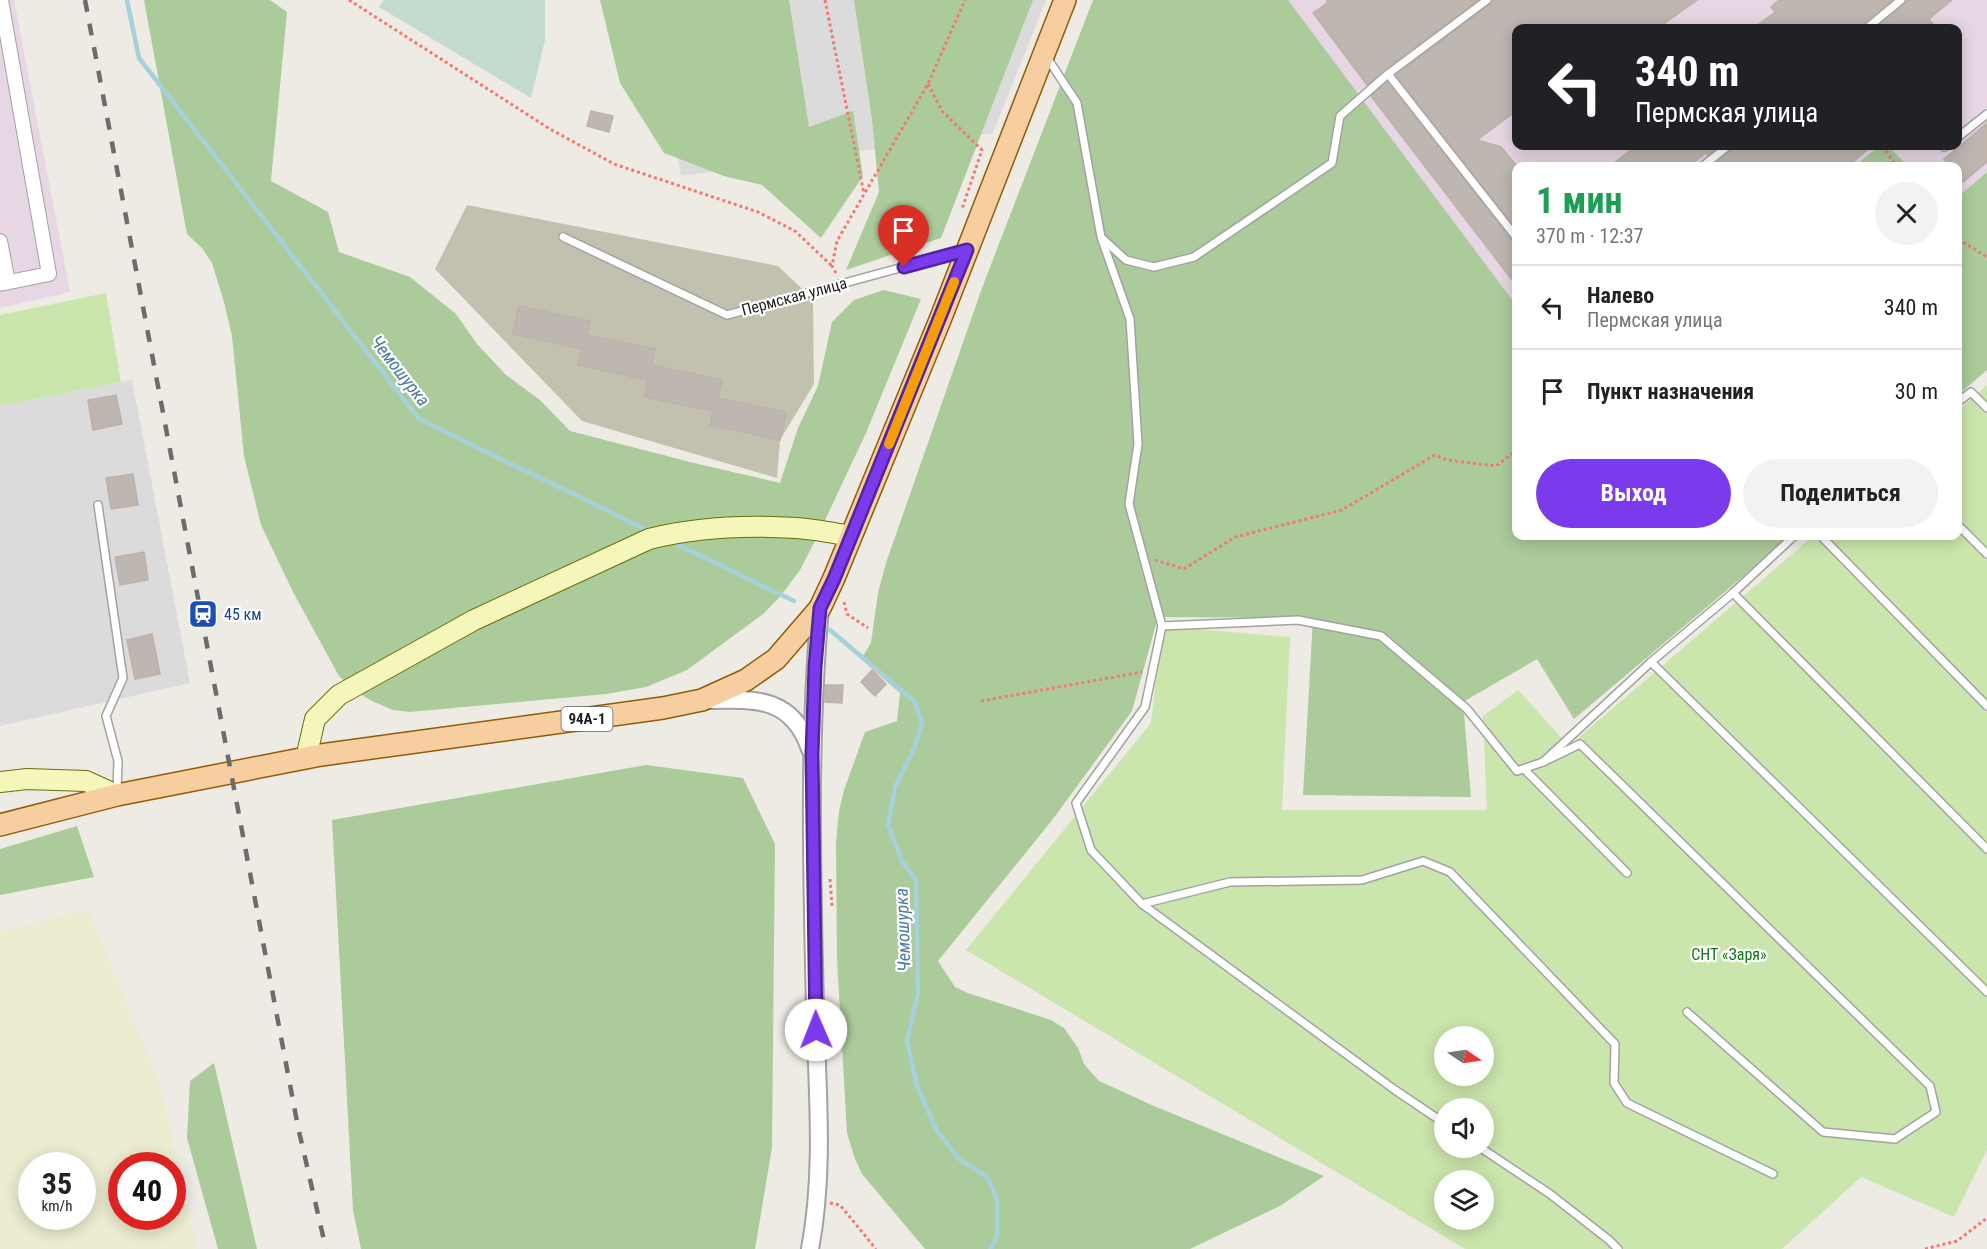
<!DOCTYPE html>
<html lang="ru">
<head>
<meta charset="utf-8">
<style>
	:root { --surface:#fff; --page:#f2f2f2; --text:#222; --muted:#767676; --line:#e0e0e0; --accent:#7c3aed }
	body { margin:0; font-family:"Roboto Condensed",sans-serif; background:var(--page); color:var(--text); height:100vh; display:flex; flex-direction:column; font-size:22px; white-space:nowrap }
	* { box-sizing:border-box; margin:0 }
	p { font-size:20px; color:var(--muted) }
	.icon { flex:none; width:33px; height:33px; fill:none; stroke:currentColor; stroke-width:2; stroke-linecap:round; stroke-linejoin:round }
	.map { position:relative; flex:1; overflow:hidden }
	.sheet { position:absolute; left:1512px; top:162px; width:450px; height:378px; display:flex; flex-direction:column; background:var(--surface); border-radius:12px; box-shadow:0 3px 15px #0003 }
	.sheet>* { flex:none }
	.top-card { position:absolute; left:1512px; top:24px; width:450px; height:126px; border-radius:12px; box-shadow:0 3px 15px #0003; background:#202124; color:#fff; overflow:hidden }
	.needle { width:39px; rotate:103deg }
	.fabs { position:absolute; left:1434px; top:1026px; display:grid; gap:12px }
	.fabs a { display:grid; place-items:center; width:60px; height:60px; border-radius:50%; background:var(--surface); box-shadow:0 3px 15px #0003; font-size:30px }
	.speed { position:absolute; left:18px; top:1152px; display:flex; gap:12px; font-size:30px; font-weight:700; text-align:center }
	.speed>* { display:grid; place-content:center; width:78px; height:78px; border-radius:50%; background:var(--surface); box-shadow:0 3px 15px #0003; line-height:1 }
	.speed small { font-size:15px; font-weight:400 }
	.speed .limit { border:9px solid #d22; background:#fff; color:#111 }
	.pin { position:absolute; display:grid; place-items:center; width:51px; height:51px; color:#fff; margin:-62px -26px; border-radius:50% 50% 50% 0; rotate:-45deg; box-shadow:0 0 6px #0007 }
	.pin .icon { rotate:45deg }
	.me { position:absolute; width:66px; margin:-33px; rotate:359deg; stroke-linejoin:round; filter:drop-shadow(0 0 4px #0008) }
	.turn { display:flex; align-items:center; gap:21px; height:126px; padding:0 24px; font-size:27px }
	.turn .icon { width:78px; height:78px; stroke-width:2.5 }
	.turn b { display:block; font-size:42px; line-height:51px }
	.round { display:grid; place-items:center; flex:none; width:63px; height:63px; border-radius:32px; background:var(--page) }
	.overview { display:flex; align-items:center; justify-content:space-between; height:102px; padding:0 24px }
	h1 { font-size:36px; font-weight:700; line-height:45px; color:#1e9e55 }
	.button { display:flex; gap:12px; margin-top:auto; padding:12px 24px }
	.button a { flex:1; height:69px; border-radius:36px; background:var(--accent); color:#fff; font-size:24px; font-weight:700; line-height:69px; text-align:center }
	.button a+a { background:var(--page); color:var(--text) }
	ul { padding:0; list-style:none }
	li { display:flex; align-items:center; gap:18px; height:84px; padding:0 24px; border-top:2px solid var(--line) }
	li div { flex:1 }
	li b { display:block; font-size:22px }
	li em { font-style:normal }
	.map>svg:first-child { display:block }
	.residential { fill:#dcdbdb }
	.industrial { fill:#e7d6e4 }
	.construction { fill:#c2c1b0 }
	.farmland { fill:#ebecd0; fill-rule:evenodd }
	.grass { fill:#cbe6ac; fill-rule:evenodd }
	.forest { fill:#abcb9b }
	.wetland { fill:#c2dbce }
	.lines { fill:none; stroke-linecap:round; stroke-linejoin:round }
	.stream { stroke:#a6d0da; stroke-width:4.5 }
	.building { fill:#beb6b1; stroke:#bfb1a7; stroke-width:1.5 }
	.service-casing { stroke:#a2a2a2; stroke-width:10 }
	.minor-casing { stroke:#a2a2a2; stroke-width:16 }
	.tertiary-casing { stroke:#a2a2a2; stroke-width:20 }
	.secondary-casing { stroke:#686f0a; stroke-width:22 }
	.primary-casing { stroke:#8f5d08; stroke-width:24 }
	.path { stroke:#f27971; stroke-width:3; stroke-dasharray:3 3; stroke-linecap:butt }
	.service { stroke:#fff; stroke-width:7 }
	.minor { stroke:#fff; stroke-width:14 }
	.tertiary { stroke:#fff; stroke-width:16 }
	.secondary { stroke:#f5f6ba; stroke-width:20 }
	.primary { stroke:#f7cea0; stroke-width:21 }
	.rail { stroke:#6c6c6c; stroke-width:4.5; stroke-dasharray:12 12; stroke-linecap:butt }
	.route-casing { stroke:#51269a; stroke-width:15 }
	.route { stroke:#7c3aed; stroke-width:10 }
	.slow { stroke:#f59e0b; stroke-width:10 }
	.labels { text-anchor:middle; stroke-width:4.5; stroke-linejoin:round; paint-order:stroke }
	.shield { fill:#fff; stroke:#626262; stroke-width:1.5 }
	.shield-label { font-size:15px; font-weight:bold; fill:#1e1e1e }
	.street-label { font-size:16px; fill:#1e1e1e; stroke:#fff }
	.transit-label { font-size:16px; fill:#164399; stroke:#fff; text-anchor:start }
	.park-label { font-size:16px; fill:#117615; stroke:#fff }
	.water-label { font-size:18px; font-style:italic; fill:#4c7aa0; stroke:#fff }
</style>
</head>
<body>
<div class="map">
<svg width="1987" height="1249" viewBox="0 0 1987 1249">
	<rect width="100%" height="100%" fill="#eeeae4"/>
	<!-- residential -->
	<g class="residential">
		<polygon points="654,0 1046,0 993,133 681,176"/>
		<polygon points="132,380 190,683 0,726 0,406"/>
	</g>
	<!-- industrial -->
	<g class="industrial">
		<polygon points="0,0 14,0 70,292 0,308"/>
		<polygon points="1288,0 1987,0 1987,246 1958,217 1958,166 1908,166 1888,146 1958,146 1958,28 1516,28 1516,146 1879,146 1855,166 1516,166 1516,305"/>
	</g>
	<!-- construction -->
	<polygon class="construction" points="467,205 778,266 813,299 814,384 780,440 777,478 582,421 435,269"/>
	<!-- farmland -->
	<path class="farmland" d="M88 909 159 1083 198 1249H0V932ZM32 1166H82V1216H32ZM122 1166H172V1216H122Z"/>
	<!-- grass -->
	<g class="grass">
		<polygon points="106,293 121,382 0,406 0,315"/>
		<path d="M1987 385V1150L1954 1217 1861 1177 1782 1249H1465L966 950 1151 723 1162 626 1290 637 1282 810H1487L1483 716 1518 690 1569 746 1813 536H1958V411ZM1444 1036H1484V1076H1444ZM1444 1108H1484V1148H1444ZM1444 1180H1484V1220H1444Z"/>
	</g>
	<!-- forest -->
	<g class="forest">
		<polygon points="144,0 270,0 287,12 271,181 328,212 339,252 410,277 456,314 477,344 506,375 540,400 570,431 694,463 780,483 798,428 818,386 832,322 854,300 884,290 921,299 866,433 819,533 800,570 779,598 763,614 687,670 646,687 606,694 410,712 393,710 372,701 355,691 339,676 293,592 261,525 244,456 232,336 224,302 212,263 202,248 187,234"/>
		<polygon points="600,0 789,0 809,127 853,111 863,176 821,238 762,185 724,176 664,153 620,83"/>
		<polygon points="854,0 1033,0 941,238 846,270 879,192 872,119"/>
		<polygon points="1093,0 1288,0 1516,305 1516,536 1791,536 1574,719 1537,659 1463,702 1471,797 1303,795 1313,618 1158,617 1132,711 1053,819 938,961 955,987 968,993 1051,1020 1064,1028 1078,1048 1084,1064 1099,1081 1154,1106 1324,1176 1280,1206 1190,1249 925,1249 862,1174 855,1159 847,1133 837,959 836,843 839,811 844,790 865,732 897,721 900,693 861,659 871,643 878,593 886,563 982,288"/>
		<polygon points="1879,146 1888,146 1908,166 1855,166"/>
		<polygon points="1987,172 1987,370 1958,395 1958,197"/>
		<polygon points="646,765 743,778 775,844 772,1147 755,1249 361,1249 353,1210 332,820"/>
		<polygon points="77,826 94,877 0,895 0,849"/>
		<polygon points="214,1063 257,1249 218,1249 187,1138 190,1081"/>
	</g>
	<!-- wetland -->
	<polygon class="wetland" points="384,0 545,0 545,40 531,98 379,7"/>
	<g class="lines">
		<!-- stream -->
		<g class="stream">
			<polyline points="127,0 139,58 419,419 651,532"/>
			<polyline points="670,541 794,601"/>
			<polyline points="830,630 915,702 922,723 915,746 895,787 888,825 902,861 916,881 918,993 907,1041 917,1086 937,1131 959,1159 988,1178 997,1200 997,1237 990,1249"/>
		</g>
	</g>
	<!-- building -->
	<g class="building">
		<polygon points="1327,0 1478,0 1385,69 1367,85 1313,13 1327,3"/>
		<polygon points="1493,0 1697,0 1658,28 1516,28 1516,111 1477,140 1501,147 1516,165 1516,229 1396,75 1490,4"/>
		<polygon points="1779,0 1892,0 1863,24 1861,28 1754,28 1775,12 1771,7"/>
		<polygon points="1907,0 1952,0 1929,19 1936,28 1875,28 1905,4"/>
		<polygon points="1387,82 1512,240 1516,243 1516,285 1371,96"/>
		<polygon points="591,111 613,116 609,132 587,126"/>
		<polygon points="1987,123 1987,162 1963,182 1958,176 1958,166 1950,166 1944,159"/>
		<polygon points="1636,146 1720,146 1708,155 1706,153 1689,166 1610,166"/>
		<polygon points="1734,146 1872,146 1848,166 1717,166 1715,164 1732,150"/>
		<polygon points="519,306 590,321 587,335 655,349 652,365 722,380 718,398 786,412 780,440 710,425 713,411 645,397 648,380 578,365 582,349 513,334"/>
		<polygon points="116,395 122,424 93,430 88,400"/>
		<polygon points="133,474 138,505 111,509 106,478"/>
		<polygon points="144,552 148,580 120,585 115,557"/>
		<polygon points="152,634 160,674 135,679 127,640"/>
		<polygon points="872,670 886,684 875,696 861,682"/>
		<polygon points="825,685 843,685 842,703 825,702"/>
	</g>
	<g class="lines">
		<!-- service casing -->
		<g class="service-casing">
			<g id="service">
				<polyline points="1487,0 1388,74 1516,237"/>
				<polyline points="1867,28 1901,0"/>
				<polyline points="1046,56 1077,103 1101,237 1130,319 1138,444 1129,504 1162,626 1145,707 1076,803 1091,850 1142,904 1395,1090 1444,1123"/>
				<polyline points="1958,137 1987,114"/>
				<polyline points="1944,147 1946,146"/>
				<polyline points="1703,166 1728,146"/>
				<polyline points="563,237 727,315 962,251"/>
				<polyline points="1103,239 1126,260 1154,267 1194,257 1332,163 1340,116 1388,74"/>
				<polyline points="1958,402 1971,392 1987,408"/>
				<polyline points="98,505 123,678 106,716 118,761 117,792"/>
				<polyline points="1958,525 1987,554"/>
				<polyline points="1821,536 1987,706"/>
				<polyline points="1733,593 1987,849"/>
				<polyline points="1162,626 1298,620 1381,636 1467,709 1517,771 1543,762 1651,662 1733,593 1794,536"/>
				<polyline points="1651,662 1987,992"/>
				<polyline points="1543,762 1580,744 1930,1086 1936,1112 1895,1139 1823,1132 1687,1012"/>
				<polyline points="1524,769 1627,873"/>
				<polyline points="1142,904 1230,882 1362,880 1423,861 1450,872 1615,1044 1614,1083 1627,1103 1773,1174"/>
				<polyline points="1481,1148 1550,1194 1609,1240 1618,1249"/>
			</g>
		</g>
		<!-- minor casing -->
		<g class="minor-casing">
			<g id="minor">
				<polyline points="0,241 8,282"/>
				<polyline points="0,284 49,274 1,0"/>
			</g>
		</g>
		<!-- tertiary casing -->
		<g class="tertiary-casing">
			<g id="tertiary">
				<path d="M706 700C754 699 792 696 810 749"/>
				<path d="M810 1249C825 1170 817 1088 815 1008 812 875 808 741 820 608"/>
			</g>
		</g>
		<!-- secondary casing -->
		<g class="secondary-casing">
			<g id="secondary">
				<path d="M306 758 315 719 339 695 474 620 649 539C696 527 748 525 796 528 814 529 833 533 851 536"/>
				<polyline points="0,782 27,779 86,781 117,795"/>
			</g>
		</g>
		<!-- primary casing -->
		<g class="primary-casing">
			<polyline id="primary" points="0,825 117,795 321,755 663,708 702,700 746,680 776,659 820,608 834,578 940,320 1065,0"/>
		</g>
		<!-- path -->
		<g class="path">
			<polyline points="349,0 550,129 614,164 758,212 795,231 832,266"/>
			<polyline points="825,0 864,194"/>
			<polyline points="928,84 942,111 982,150 962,209"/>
			<polyline points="1882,146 1897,166"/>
			<polyline points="1958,239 1987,257"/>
			<polyline points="836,273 832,266 837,241 928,84 965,0"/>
			<polyline points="1155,560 1184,569 1235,537 1342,510 1435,455 1447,460 1496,466 1516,451"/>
			<polyline points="844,602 847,614 868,628"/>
			<polyline points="981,701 1142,672"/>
			<polyline points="830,879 832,906"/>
			<polyline points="830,1203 840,1205 876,1249"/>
			<polyline points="1925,1249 1957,1241 1987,1218"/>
		</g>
		<!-- service -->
		<use href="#service" class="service"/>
		<!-- minor -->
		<use href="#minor" class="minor"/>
		<!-- tertiary -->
		<use href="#tertiary" class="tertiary"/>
		<!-- secondary -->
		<use href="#secondary" class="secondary"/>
		<!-- primary -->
		<use href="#primary" class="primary"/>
		<!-- rail -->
		<polyline class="rail" points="85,0 298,1127 326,1249"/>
	</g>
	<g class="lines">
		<!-- route casing -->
		<g class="route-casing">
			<polyline id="route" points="816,1030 812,754 815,667 820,608 834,579 967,250 904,267"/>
		</g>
		<!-- route -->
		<use href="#route" class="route"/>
		<!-- slow -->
		<polyline class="slow" points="889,444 954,282"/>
	</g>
	<!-- icons -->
	<defs>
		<g id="station-square" transform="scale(1.5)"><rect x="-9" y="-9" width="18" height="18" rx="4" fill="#1a4fb4" stroke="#fff"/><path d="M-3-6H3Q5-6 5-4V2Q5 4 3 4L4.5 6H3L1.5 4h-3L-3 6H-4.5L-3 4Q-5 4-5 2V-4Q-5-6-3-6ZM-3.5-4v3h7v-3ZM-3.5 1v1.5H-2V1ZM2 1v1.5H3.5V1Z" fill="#fff"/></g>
	</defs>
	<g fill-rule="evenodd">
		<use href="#station-square" x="203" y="614"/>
	</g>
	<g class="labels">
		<!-- shield labels -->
		<rect class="shield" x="561.5" y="707" width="51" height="24" rx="4.5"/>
		<g class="shield-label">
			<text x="587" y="724">94А-1</text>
		</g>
		<!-- street labels -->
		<g class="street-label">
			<text transform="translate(794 296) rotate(-15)" y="6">Пермская улица</text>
		</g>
		<!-- transit labels -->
		<g class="transit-label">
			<text x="224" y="620">45 км</text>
		</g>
		<!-- park labels -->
		<g class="park-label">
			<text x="1729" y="960">СНТ «Заря»</text>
		</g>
		<!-- water labels -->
		<g class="water-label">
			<text transform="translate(400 371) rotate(52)" y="6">Чемошурка</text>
			<text transform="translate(903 930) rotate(-92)" y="6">Чемошурка</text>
		</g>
	</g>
</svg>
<div class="fabs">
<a><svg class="needle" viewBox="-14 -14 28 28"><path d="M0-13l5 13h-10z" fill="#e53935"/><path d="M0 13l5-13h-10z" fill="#767676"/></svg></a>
<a><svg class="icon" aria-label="sound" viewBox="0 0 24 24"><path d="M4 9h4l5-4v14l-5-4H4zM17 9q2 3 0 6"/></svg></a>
<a><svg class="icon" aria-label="layers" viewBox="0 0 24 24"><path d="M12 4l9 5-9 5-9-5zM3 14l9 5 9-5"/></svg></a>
</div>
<div class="speed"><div>35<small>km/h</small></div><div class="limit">40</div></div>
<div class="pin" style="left:904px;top:267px;background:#d93025"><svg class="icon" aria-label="arrive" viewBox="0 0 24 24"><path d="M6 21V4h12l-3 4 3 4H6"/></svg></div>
<svg class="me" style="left:816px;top:1030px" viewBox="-20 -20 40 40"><circle r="19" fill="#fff"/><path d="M0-13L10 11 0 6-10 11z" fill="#7c3aed"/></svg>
<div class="top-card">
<div class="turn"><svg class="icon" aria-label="left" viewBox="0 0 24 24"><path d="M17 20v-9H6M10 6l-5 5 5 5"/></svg><div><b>340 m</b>Пермская улица</div></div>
</div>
<section class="sheet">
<div class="overview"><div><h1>1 мин</h1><p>370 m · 12:37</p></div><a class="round"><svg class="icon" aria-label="close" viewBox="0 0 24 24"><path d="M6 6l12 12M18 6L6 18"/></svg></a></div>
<ul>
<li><svg class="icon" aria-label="left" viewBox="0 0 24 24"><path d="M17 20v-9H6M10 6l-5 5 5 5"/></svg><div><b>Налево</b><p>Пермская улица</p></div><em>340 m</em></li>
<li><svg class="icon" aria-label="arrive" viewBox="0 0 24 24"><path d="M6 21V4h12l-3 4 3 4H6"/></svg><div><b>Пункт назначения</b></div><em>30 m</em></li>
</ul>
<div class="button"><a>Выход</a><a>Поделиться</a></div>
</section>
</div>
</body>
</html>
